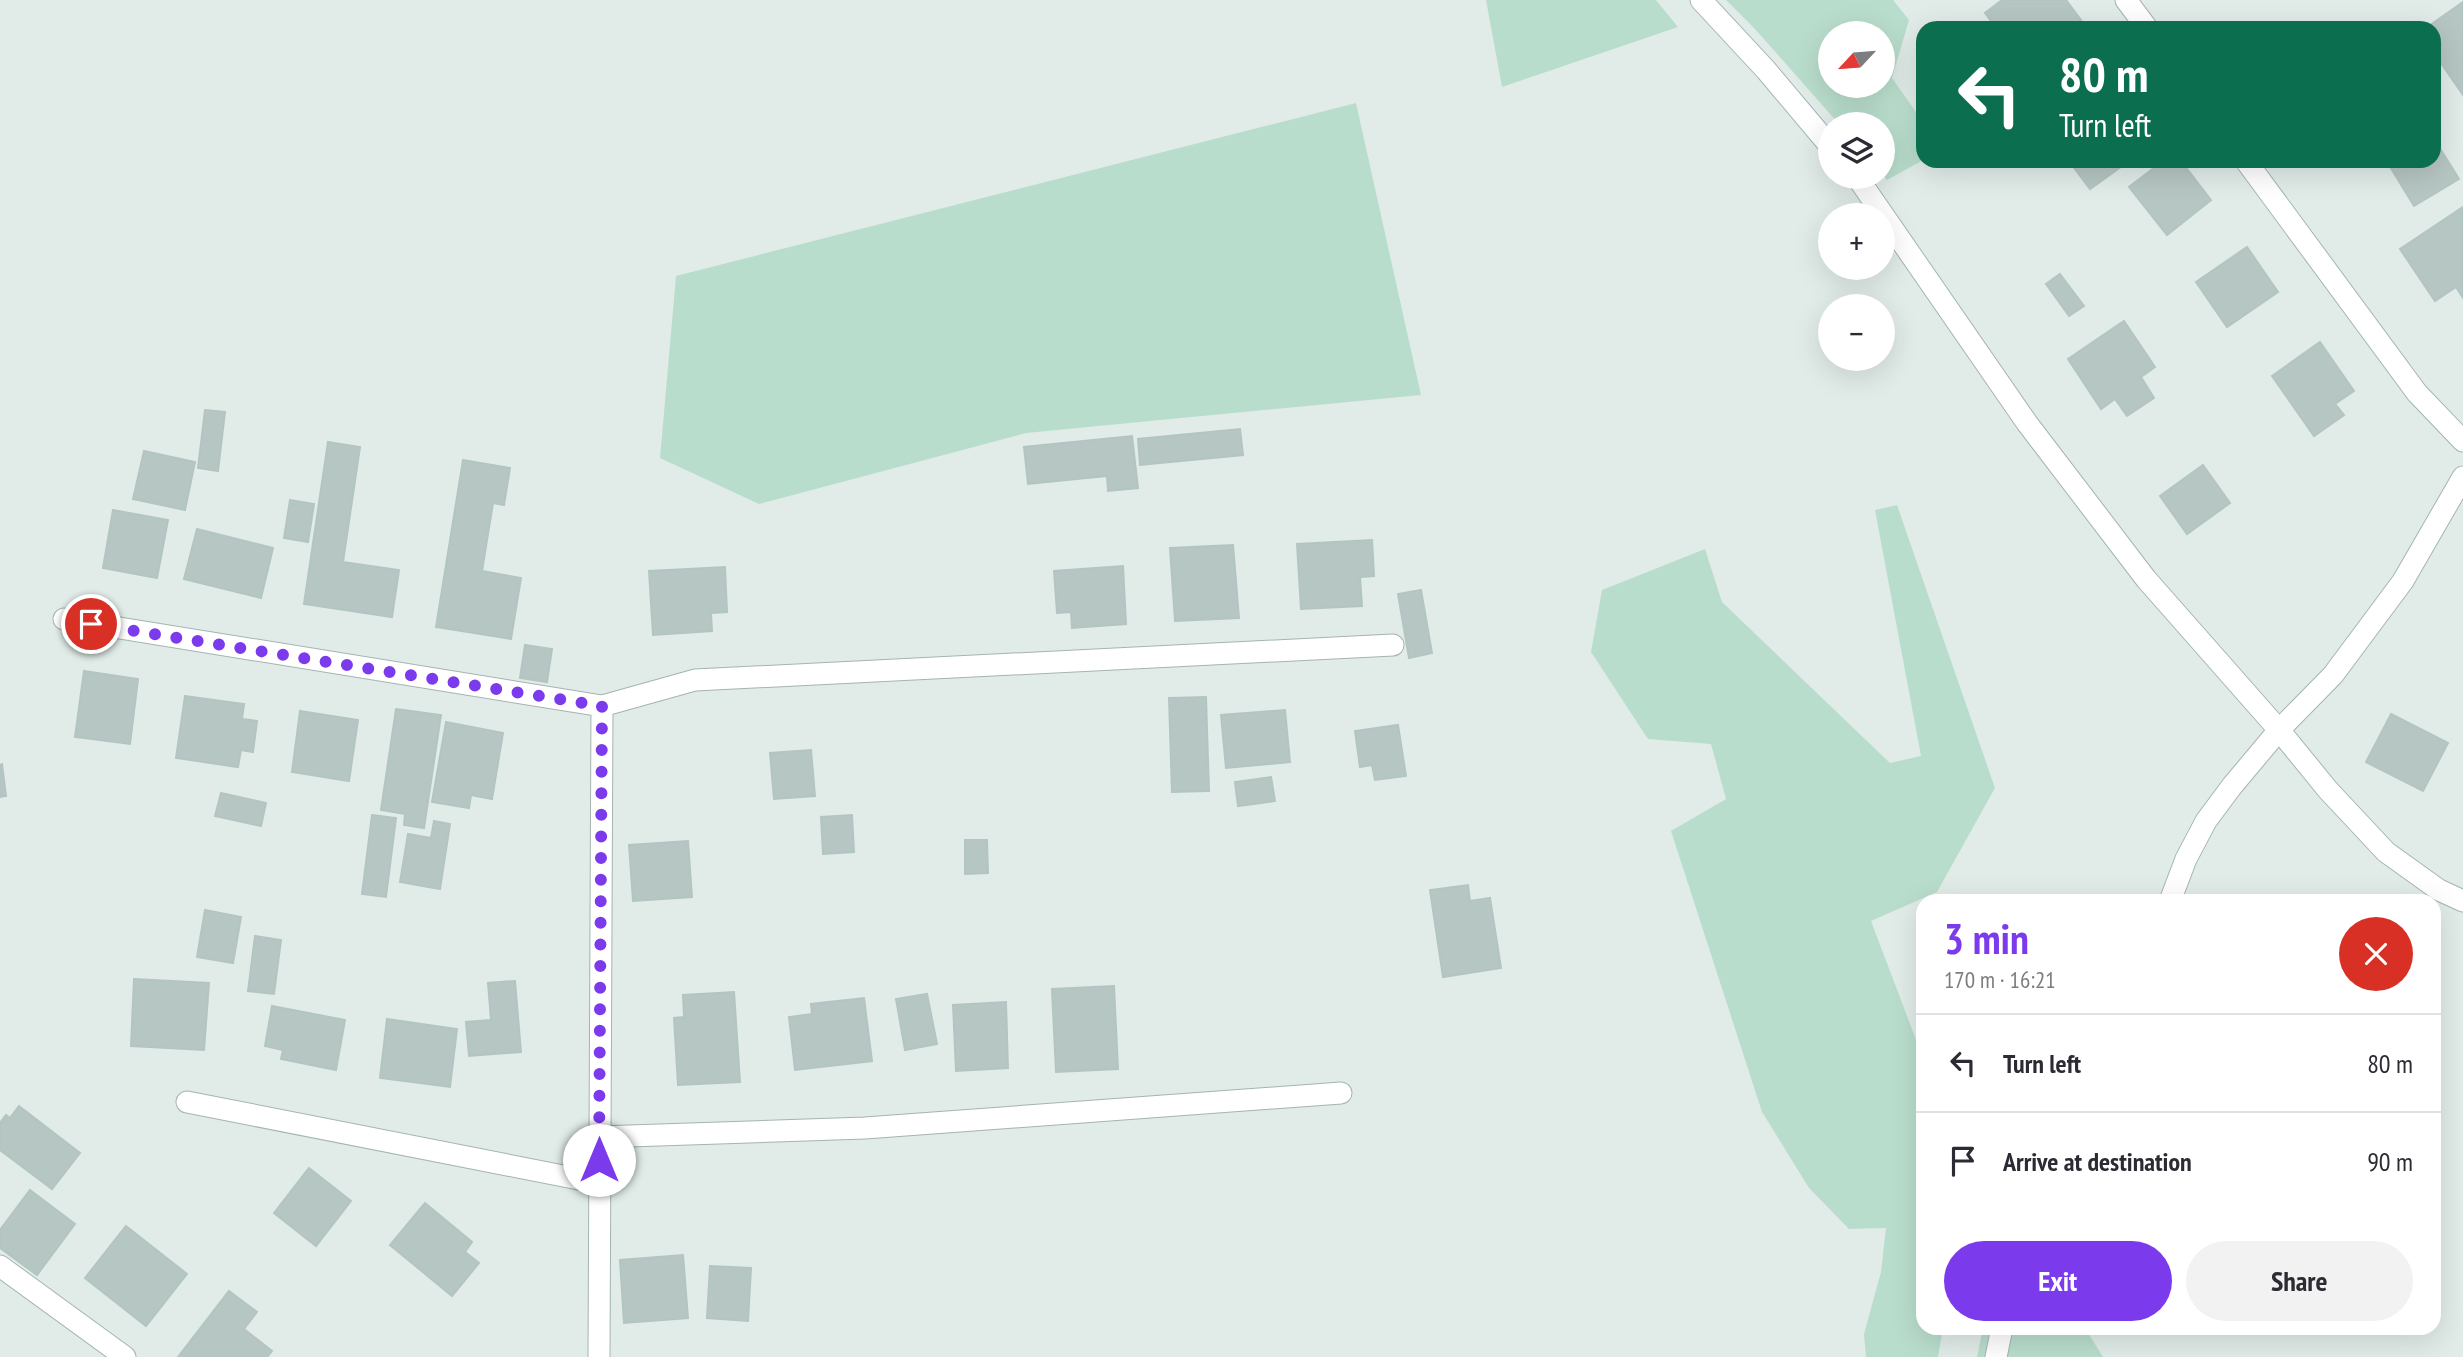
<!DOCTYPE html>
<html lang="en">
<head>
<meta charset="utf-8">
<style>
	:root { --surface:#fff; --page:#f2f2f3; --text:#2b2b33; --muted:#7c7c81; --line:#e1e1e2; --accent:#7c3aed }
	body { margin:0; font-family:"PT Sans Narrow",sans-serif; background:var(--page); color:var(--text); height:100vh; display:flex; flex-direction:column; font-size:26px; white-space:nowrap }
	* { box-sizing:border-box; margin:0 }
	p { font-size:23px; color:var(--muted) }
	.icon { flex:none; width:38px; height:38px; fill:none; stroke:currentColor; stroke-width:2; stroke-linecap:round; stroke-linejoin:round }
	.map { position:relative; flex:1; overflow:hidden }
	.details { position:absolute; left:1916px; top:894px; width:525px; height:441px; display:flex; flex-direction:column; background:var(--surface); border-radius:21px; box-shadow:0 7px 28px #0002 }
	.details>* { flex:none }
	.banner { position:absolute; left:1916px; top:21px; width:525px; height:147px; border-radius:21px; box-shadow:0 7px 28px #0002; background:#0b6e4f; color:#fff; overflow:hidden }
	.needle { width:46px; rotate:244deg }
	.controls { position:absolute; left:1818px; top:21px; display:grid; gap:14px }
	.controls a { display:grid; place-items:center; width:77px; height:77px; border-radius:50%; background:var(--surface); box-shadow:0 7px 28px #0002; font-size:35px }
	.pin { position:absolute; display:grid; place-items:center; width:60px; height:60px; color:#fff; margin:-30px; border:4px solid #fff; border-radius:50%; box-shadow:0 2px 7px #0007 }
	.me { position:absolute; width:77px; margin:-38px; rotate:0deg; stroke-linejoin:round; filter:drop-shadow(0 0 5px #0008) }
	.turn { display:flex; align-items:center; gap:24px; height:147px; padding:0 28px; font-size:32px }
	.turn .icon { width:91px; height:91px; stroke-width:2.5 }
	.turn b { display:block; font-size:49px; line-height:60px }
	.round { display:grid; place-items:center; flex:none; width:74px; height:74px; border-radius:37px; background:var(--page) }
	.overview { display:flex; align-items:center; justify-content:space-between; height:119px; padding:0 28px }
	h1 { font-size:42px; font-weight:700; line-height:52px; color:var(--accent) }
	.button { display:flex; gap:14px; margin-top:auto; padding:14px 28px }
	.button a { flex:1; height:80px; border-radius:42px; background:var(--accent); color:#fff; font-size:28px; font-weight:700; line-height:80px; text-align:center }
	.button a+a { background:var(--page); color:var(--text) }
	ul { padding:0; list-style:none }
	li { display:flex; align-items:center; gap:21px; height:98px; padding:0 28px; border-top:2px solid var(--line) }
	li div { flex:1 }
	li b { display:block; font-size:26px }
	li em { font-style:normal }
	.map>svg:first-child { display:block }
	.green { fill:#b9ddcc; fill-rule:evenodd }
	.building { fill:#b6c6c3; stroke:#b3c5c2; stroke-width:2 }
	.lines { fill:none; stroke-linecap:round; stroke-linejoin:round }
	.minor-casing { stroke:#a4b4b2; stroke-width:23 }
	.minor { stroke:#fff; stroke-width:21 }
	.route { stroke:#7c3aed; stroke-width:12; stroke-dasharray:0 21.6 }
</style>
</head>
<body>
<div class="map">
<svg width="2463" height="1357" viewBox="0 0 2463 1357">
	<rect width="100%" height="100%" fill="#e1ece9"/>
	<!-- green -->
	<g class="green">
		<polygon points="1486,0 1656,0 1678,27 1502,87"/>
		<path d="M1726 0H1893L1909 20 1892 78 1923 122V160L1887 180 1883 175V124H1839L1754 28ZM1830 33H1883V86H1830Z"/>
		<polygon points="1356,103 1421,395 1026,433 759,504 660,458 676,276"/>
		<polygon points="1897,505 1995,788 1937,892 1871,921 1923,1058 1923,1328 1943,1328 1938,1357 1866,1357 1864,1334 1881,1272 1886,1228 1849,1229 1809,1188 1762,1112 1671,831 1726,799 1711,744 1648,739 1591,652 1602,590 1705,549 1722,602 1890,763 1921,756 1875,510"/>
		<polygon points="1983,1328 2085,1328 2103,1357 1977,1357"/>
	</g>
	<!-- building -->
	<g class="building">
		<polygon points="2002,0 2066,0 2081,20 2070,28 1996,28 1985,13"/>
		<polygon points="2463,2 2463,95 2434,53 2434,28 2426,28"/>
		<polygon points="2434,139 2459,179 2414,206 2389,165 2395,161 2434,161"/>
		<polygon points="2069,161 2129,161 2090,189"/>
		<polygon points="2163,161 2181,161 2211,200 2167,235 2129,187"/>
		<polygon points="2463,207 2463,298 2456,287 2435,301 2400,249"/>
		<polygon points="2247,247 2278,292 2227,327 2196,282"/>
		<polygon points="2060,274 2084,306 2069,316 2046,284"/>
		<polygon points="2124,321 2155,367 2141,377 2154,398 2127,416 2115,399 2101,409 2068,359"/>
		<polygon points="2320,342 2354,391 2335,404 2344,415 2314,436 2272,376"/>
		<polygon points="205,410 225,412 218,471 198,468"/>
		<polygon points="1240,429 1243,455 1140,465 1138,439"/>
		<polygon points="1132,436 1138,488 1108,491 1107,476 1028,484 1024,447"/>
		<polygon points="328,442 360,447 343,562 399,570 392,617 304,604"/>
		<polygon points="144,451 195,462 185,510 133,499"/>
		<polygon points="463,460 510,468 504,505 493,503 482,571 521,578 511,639 436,627"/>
		<polygon points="2203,465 2230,503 2187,534 2160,496"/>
		<polygon points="290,500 314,504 308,542 284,538"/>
		<polygon points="113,510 168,520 157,578 103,568"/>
		<polygon points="197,529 273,548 261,598 184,579"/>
		<polygon points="1372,540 1374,576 1360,577 1362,606 1301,609 1297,544"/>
		<polygon points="1233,545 1239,618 1175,621 1170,548"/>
		<polygon points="1123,566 1126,624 1072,628 1071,612 1057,613 1054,571"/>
		<polygon points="725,567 727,612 711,613 712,631 653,635 649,571"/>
		<polygon points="1421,590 1432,653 1409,658 1398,594"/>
		<polygon points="525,645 552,649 547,682 520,678"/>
		<polygon points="84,671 138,679 130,744 75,737"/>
		<polygon points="185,696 244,704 242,719 257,721 253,752 241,750 238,767 176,758"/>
		<polygon points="1206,697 1209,791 1172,792 1169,698"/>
		<polygon points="396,709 441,715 424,828 404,825 405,814 381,810"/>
		<polygon points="1285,710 1290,762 1226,768 1221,715"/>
		<polygon points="300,711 358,720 349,781 292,772"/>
		<polygon points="2391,714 2448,743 2423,791 2366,762"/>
		<polygon points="446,722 503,733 492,799 471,795 469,808 432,802"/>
		<polygon points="1398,725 1406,776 1375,780 1372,765 1360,767 1355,731"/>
		<polygon points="811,750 815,796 774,799 770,753"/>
		<polygon points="2,764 6,796 0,797 0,765"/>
		<polygon points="1271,777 1275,801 1238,806 1235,782"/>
		<polygon points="221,793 266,803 261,826 215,816"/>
		<polygon points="372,815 396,818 386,897 362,894"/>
		<polygon points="852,815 854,852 823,854 821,817"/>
		<polygon points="434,821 450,824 440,889 400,882 408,834 431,838"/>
		<polygon points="965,840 987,840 988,873 965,874"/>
		<polygon points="688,841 692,897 633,901 629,845"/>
		<polygon points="1468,885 1470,901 1490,898 1501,968 1443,977 1430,890"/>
		<polygon points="205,910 241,917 233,963 197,957"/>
		<polygon points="255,936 281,940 274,994 248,991"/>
		<polygon points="134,979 209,983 204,1050 131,1046"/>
		<polygon points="515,981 521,1052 469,1056 466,1022 491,1020 488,983"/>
		<polygon points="1114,986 1118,1069 1056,1072 1052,989"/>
		<polygon points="734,992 740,1082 678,1085 674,1018 684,1017 683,995"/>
		<polygon points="927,994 937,1044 905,1050 896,999"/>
		<polygon points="864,998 872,1061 795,1070 789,1017 812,1014 811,1004"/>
		<polygon points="1006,1002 1008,1068 956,1071 953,1005"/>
		<polygon points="272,1006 345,1020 336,1070 281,1059 283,1050 265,1046"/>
		<polygon points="387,1019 457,1029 450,1087 380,1078"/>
		<polygon points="19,1106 80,1153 52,1189 0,1150 0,1123 6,1115 10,1118"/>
		<polygon points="309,1168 351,1201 316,1246 274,1213"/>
		<polygon points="30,1190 75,1224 37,1275 0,1248 0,1230"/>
		<polygon points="425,1203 472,1242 465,1252 479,1263 452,1296 390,1245"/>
		<polygon points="126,1226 187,1274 146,1326 85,1278"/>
		<polygon points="683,1255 688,1318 624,1323 620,1260"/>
		<polygon points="710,1266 751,1268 748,1321 707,1318"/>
		<polygon points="229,1291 257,1312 244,1329 272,1351 267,1357 178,1357"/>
	</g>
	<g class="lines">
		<!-- minor casing -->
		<g class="minor-casing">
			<g id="minor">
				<polyline points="1701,0 1766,70 1830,146"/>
				<polyline points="2126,0 2147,28"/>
				<polyline points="2246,161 2417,393 2463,441"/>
				<polyline points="1857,177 2027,423 2146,579 2279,730 2328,790 2386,852 2439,890 2463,901"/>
				<polyline points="64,619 602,706 695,680 1393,645"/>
				<polyline points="2170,901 2186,859 2206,821 2232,786 2279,730 2333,675 2403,581 2463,477"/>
				<polyline points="187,1102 599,1183"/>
				<polyline points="599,1137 865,1128 1341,1093"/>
				<polyline points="0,1266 125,1357"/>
				<polyline points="599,1357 602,706"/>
				<polyline points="1996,1357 2002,1328"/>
			</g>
		</g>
		<!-- minor -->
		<use href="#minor" class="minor"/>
	</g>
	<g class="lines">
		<!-- route -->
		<polyline class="route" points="91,624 602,706 599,1160"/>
	</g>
</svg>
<div class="controls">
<a><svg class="needle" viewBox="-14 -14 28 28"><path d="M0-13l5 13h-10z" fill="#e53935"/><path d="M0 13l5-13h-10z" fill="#7c7c81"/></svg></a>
<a><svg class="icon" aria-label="layers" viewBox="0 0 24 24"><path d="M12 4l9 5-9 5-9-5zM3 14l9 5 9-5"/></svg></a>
<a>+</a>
<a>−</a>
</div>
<div class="pin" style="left:91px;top:624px;background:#d93025"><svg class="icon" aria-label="arrive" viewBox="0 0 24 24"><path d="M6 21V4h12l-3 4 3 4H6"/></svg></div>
<svg class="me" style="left:599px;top:1160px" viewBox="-20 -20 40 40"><circle r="19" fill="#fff"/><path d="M0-13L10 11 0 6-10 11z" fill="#7c3aed"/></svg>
<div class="banner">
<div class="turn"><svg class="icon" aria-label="left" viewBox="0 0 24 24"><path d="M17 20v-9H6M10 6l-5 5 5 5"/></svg><div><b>80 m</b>Turn left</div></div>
</div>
<section class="details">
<div class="overview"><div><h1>3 min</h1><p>170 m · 16:21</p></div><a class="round" style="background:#d93025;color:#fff"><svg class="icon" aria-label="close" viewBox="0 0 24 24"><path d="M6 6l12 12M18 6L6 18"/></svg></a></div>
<ul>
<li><svg class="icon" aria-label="left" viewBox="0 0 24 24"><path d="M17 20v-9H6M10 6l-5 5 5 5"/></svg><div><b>Turn left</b></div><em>80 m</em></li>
<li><svg class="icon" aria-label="arrive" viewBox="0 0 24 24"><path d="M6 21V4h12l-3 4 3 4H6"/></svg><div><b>Arrive at destination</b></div><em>90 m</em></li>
</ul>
<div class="button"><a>Exit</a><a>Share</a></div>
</section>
</div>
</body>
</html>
